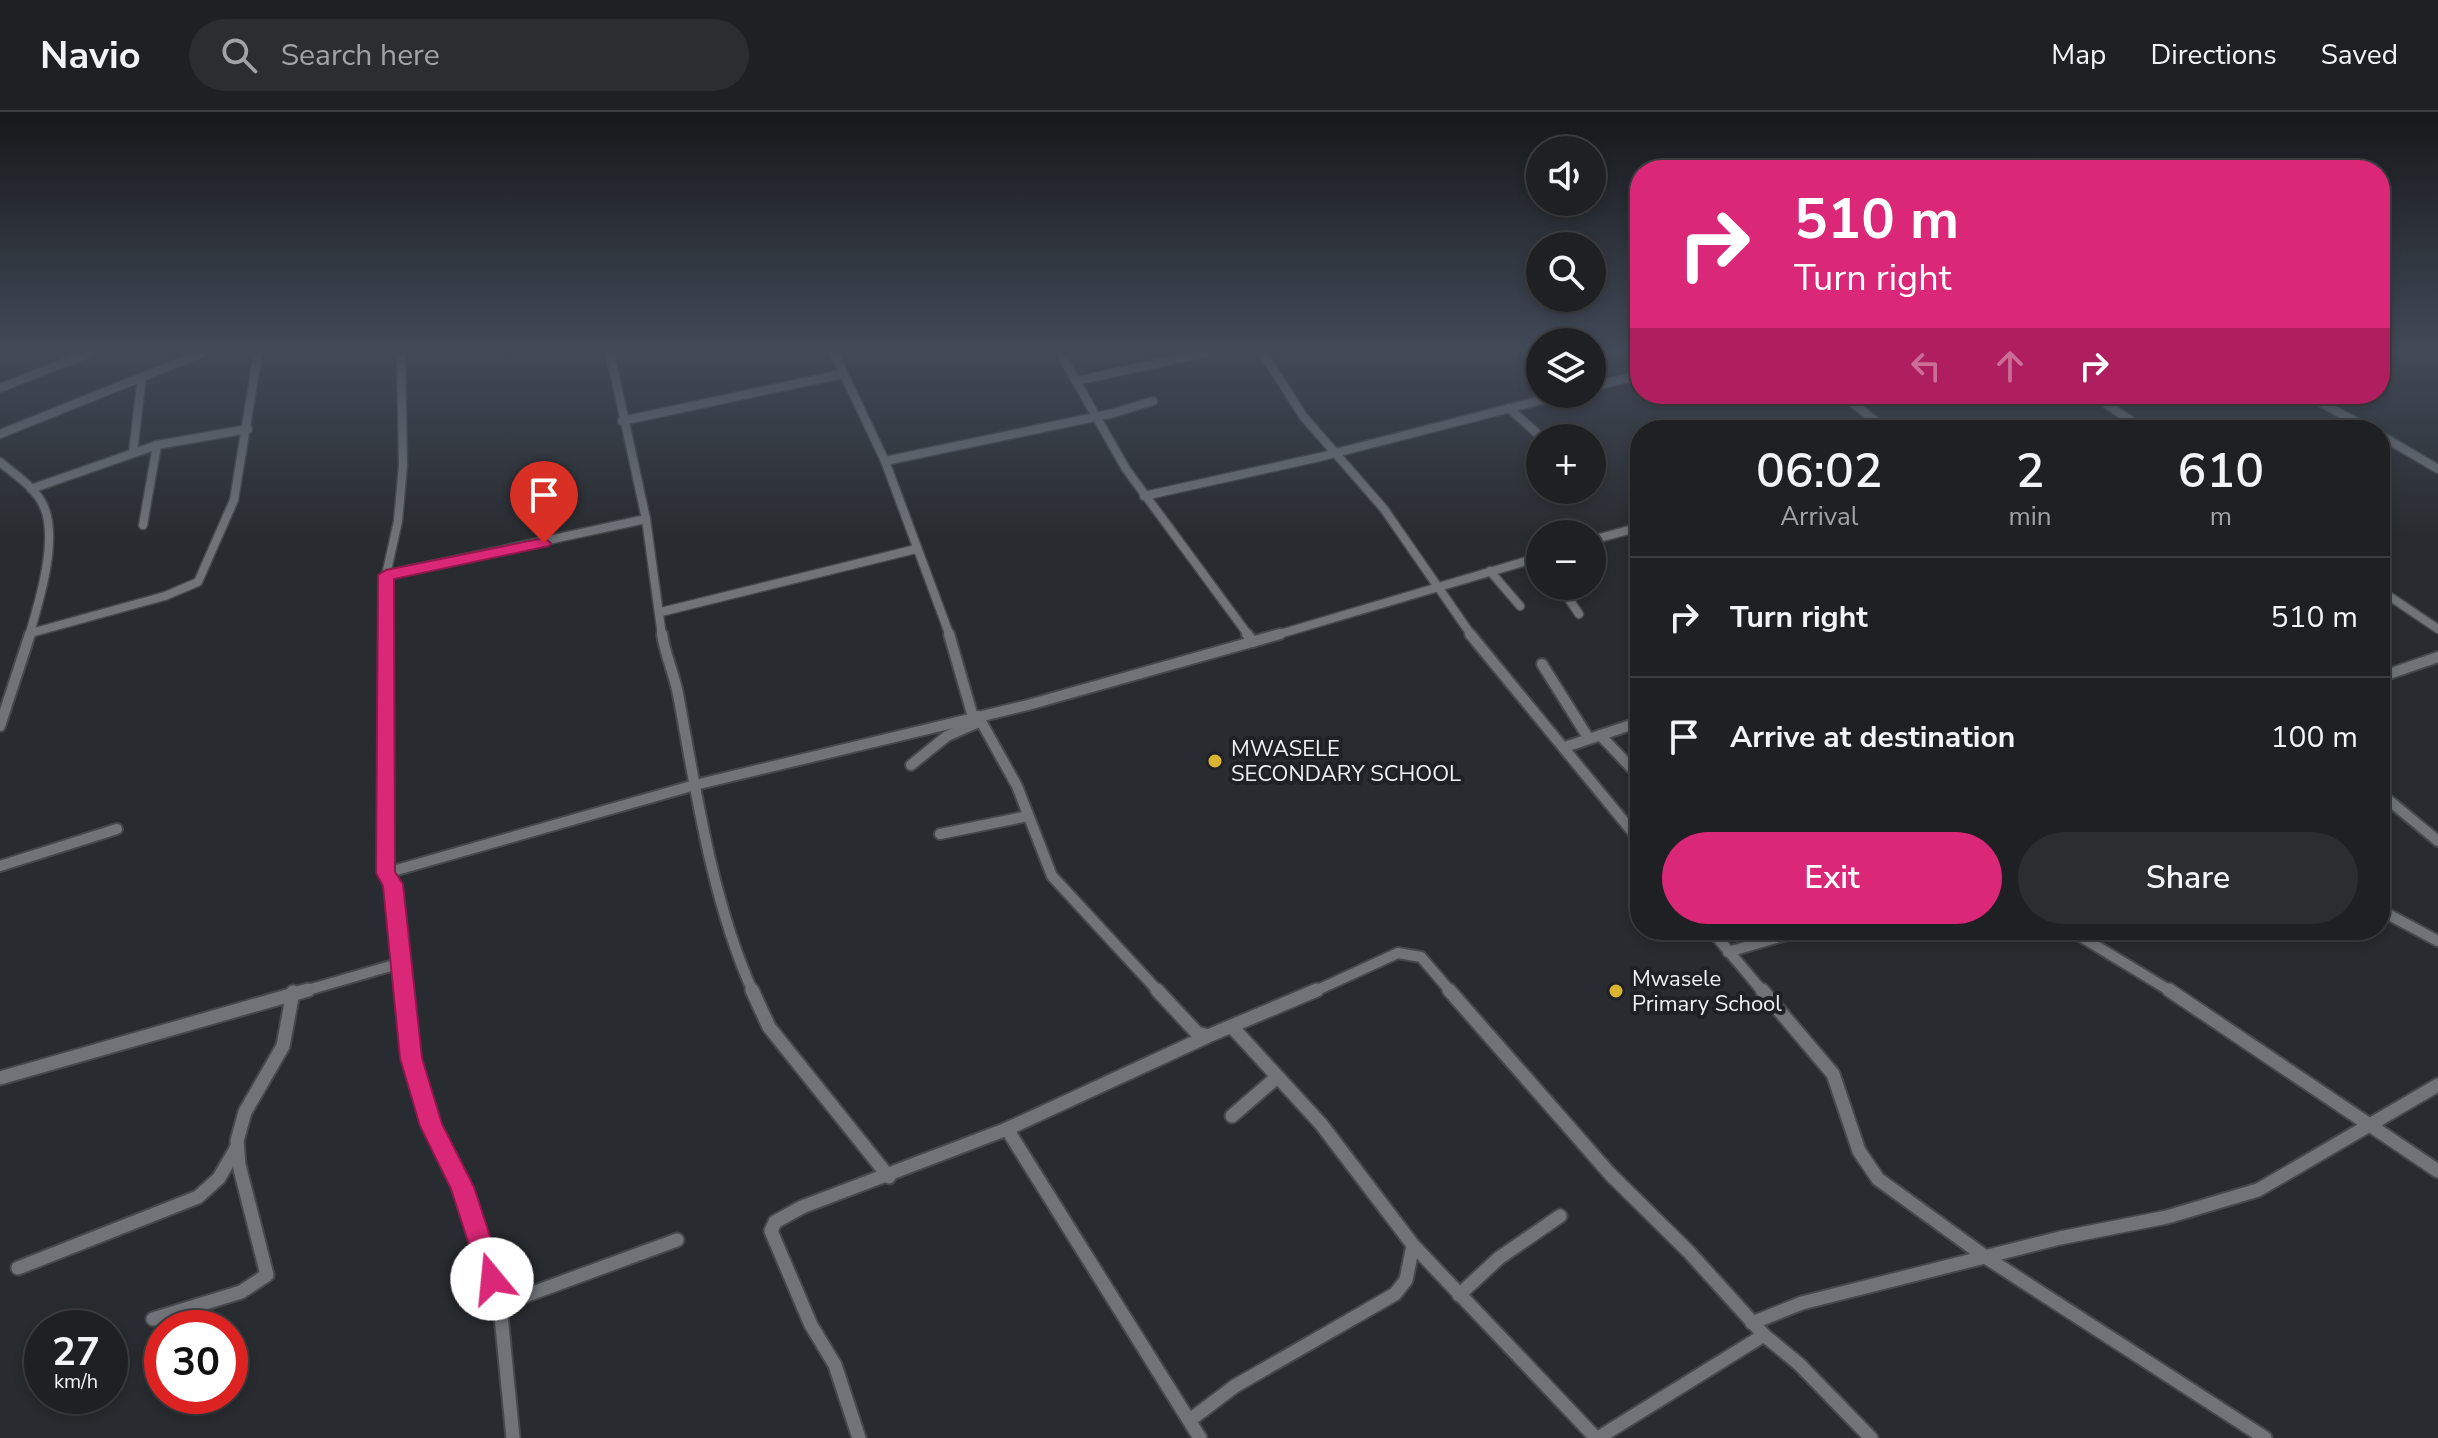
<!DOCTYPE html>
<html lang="en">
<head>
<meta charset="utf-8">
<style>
	:root { --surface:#1e2023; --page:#2b2d30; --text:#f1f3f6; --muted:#a1a3a6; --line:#3c3e41; --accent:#db2777 }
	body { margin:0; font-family:"Nunito Sans",sans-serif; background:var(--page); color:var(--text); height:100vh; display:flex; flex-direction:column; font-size:30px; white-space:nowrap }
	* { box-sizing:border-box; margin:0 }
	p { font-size:26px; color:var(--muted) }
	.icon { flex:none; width:44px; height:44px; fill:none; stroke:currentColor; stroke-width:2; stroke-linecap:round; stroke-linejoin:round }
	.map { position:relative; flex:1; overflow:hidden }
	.sheet { position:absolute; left:1630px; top:308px; width:760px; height:520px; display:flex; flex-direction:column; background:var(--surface); border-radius:32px; box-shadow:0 4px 12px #0003,0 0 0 2px var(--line) }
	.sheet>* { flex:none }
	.hud { position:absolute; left:1630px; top:48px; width:760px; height:244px; border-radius:32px; box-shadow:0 4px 12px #0003,0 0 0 2px var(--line); background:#db2777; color:#fff; overflow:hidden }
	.buttons { position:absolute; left:1526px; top:24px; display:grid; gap:16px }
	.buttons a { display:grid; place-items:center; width:80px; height:80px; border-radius:50%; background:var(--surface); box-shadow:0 4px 12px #0003,0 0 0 2px var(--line); font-size:40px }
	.speed { position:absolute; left:24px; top:1198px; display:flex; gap:16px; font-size:40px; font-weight:700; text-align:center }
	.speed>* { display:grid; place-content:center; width:104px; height:104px; border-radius:50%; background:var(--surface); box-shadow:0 4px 12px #0003,0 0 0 2px var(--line); line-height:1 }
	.speed small { font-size:20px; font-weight:400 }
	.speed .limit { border:12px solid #d22; background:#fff; color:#111 }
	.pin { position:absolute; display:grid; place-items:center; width:68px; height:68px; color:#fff; margin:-82px -34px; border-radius:50% 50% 50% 0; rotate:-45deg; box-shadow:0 0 8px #0007 }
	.pin .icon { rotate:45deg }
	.me { position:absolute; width:88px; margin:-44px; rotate:343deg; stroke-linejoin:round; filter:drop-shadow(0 0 6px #0008) }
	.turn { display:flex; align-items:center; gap:28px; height:168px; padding:0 32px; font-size:36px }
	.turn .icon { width:104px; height:104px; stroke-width:2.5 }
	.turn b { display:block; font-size:56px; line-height:68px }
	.lanes { display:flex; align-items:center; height:76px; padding:0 32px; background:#0003; justify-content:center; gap:40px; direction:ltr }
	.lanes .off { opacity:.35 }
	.eta { display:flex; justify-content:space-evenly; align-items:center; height:136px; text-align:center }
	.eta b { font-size:48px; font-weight:600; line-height:56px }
	.primary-button { display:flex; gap:16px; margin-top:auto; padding:16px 32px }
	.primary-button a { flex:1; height:92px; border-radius:48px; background:var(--accent); color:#fff; font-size:32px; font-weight:600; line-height:92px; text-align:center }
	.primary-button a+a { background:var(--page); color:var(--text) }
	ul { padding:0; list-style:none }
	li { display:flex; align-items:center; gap:24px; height:120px; padding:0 32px; border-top:2px solid var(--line) }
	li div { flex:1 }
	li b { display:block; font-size:30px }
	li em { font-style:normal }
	header { display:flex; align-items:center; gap:48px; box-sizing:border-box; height:112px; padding:0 40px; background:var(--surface); border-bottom:2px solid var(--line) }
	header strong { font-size:38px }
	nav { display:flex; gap:44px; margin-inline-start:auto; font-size:28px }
	.search { width:560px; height:72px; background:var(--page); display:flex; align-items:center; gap:20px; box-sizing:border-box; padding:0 28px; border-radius:44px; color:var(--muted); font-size:30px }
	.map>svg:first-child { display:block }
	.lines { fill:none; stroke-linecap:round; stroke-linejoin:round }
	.minor-far2-casing { stroke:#45494c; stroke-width:11 }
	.minor-far1-casing { stroke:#45494c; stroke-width:14 }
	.minor-casing { stroke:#45494c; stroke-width:17 }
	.minor-far2 { stroke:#707479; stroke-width:8 }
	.minor-far1 { stroke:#707479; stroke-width:10 }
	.minor { stroke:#707479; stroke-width:13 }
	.route { fill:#db2777; stroke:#8e194d; stroke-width:2 }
	.poi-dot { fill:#dab333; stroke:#1e2226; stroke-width:3 }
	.labels { text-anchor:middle; stroke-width:8; stroke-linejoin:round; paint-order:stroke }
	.poi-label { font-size:22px; fill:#eef0f3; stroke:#1e2226; text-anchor:start }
</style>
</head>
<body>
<header>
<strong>Navio</strong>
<div class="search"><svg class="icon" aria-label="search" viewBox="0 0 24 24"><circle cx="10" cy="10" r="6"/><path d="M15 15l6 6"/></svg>Search here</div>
<nav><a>Map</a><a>Directions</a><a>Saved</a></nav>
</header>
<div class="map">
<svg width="2438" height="1326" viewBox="0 0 2438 1326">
	<rect width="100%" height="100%" fill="#282b2f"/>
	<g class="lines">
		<!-- minor-far2 casing -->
		<g class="minor-far2-casing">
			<g id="minor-far2">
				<polyline points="610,241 646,407 662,524"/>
				<polyline points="834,241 885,349 950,524"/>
				<polyline points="1060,241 1126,357 1249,524"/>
				<polyline points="1263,241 1303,304 1384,397 1472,524"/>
				<polyline points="1076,269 1205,241"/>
				<polyline points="1592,275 1640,263"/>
				<polyline points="0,276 89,241"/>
				<polyline points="1842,282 1886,318"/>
				<polyline points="2091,282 2145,318"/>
				<polyline points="2304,282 2372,318"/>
				<polyline points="1509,296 1542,326"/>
				<polyline points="622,309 842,262"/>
				<polyline points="0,322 202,241"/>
				<polyline points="2380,323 2438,357"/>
				<polyline points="133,340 142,265"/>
				<polyline points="885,349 1114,301 1153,289"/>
				<path d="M0 350C14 362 32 373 41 389 61 421 39 490 29 524"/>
				<polyline points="31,377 157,333 248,317"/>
				<polyline points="1144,384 1320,345 1565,282"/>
				<polyline points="143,413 157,333"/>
				<polyline points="1592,428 1640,415"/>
				<polyline points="1490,459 1520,494"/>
				<polyline points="386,463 646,407"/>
				<polyline points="1560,474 1579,502"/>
				<polyline points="2380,478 2438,517"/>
				<polyline points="661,500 916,437"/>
				<polyline points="31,521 165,484 198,470 234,388 258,241"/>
				<polyline points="386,524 386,463 398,409 403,353 401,241"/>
				<polyline points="1273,524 1540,445"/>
			</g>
		</g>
		<!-- minor-far1 casing -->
		<g class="minor-far1-casing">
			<g id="minor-far1">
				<polyline points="386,522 386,761 393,772 404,880"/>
				<path d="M662 522C665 543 674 561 678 582 696 679 712 790 753 880"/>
				<polyline points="949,522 973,605"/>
				<polyline points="1247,522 1253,530"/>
				<polyline points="1470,522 1640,729"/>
				<polyline points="1542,552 1589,627"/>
				<polyline points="2380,565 2438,545"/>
				<polyline points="978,604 1017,674 1052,764 1159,880"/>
				<polyline points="0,614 30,522"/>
				<polyline points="1600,623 1640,665"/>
				<polyline points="1565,635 1640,610"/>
				<polyline points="911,653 947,624 979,610"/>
				<polyline points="2380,681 2438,729"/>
				<polyline points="940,722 1028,704"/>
				<polyline points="0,754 117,717"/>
				<polyline points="386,761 695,673 1028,593 1280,522"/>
				<polyline points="2380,798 2438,829"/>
				<polyline points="1711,818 1763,880"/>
				<polyline points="2070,818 2172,880"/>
				<polyline points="1728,840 1803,818"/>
				<polyline points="301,880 401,851"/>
				<polyline points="1313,880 1398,841 1421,845 1451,880"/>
			</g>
		</g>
		<!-- minor casing -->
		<g class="minor-casing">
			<g id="minor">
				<polyline points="404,878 411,946 432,1014 462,1075 500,1193 513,1326"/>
				<polyline points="752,878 769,915 889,1065"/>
				<polyline points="1157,878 1197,921 1208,924 1317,878"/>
				<polyline points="1449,878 1610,1062 1688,1139 1764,1223 1799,1252 1871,1326"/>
				<polyline points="1762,878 1833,962 1859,1039 1878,1067 1987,1146 2265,1326"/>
				<polyline points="2169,878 2438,1059"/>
				<polyline points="1233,916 1321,1012 1413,1133 1596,1326"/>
				<polyline points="0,966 308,878"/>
				<polyline points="1232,1004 1276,966"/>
				<polyline points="1007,1017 1200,1326"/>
				<polyline points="18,1156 198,1085 219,1066 237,1035"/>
				<polyline points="1459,1183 1499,1146 1560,1104"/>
				<polyline points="500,1193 677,1128"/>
				<polyline points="153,1207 241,1180 267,1163 239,1053 237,1029 245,1000 283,934 293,880"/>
				<polyline points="1752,1211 1802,1191 2060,1126 2167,1105 2258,1078 2438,973"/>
				<polyline points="1190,1308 1235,1274 1395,1182 1406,1168 1413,1133"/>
				<polyline points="859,1326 835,1253 811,1213 771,1119 775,1110 802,1095 1007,1017 1206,925"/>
				<polyline points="1598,1326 1764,1223"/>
			</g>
		</g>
		<!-- minor-far2 -->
		<use href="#minor-far2" class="minor-far2"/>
		<!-- minor-far1 -->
		<use href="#minor-far1" class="minor-far1"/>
		<!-- minor -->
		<use href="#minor" class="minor"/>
	</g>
	<!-- sky -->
	<linearGradient id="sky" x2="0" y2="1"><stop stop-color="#16181a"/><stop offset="0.56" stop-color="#424a58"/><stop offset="1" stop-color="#424a58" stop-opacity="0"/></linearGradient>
	<rect width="2438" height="427" fill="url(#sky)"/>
	<!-- route -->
	<polygon class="route" points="544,426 551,431 549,434 394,467 395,760 403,772 422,946 442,1012 474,1075 504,1167 500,1175 492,1179 483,1175 480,1167 451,1077 420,1014 400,946 383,774 376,761 378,463 386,458"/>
	<!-- markers -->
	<g class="poi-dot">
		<circle cx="1215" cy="649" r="8"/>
		<circle cx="1616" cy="879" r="8"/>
	</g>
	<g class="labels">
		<!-- poi labels -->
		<g class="poi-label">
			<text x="1231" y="644">MWASELE<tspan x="1231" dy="25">SECONDARY SCHOOL</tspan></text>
			<text x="1632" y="874">Mwasele<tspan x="1632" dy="25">Primary School</tspan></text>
		</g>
	</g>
</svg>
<div class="buttons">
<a><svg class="icon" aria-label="sound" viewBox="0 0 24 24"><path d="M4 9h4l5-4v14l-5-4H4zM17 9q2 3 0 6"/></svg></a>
<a><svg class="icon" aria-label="search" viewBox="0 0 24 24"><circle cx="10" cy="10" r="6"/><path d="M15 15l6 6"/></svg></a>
<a><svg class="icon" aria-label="layers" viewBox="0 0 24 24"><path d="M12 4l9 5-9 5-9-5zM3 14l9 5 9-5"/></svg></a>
<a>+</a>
<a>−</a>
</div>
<div class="speed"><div>27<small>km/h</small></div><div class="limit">30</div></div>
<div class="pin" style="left:544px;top:431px;background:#d93025"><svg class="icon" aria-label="arrive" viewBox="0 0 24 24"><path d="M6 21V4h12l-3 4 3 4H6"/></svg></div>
<svg class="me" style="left:492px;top:1167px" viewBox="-20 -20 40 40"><circle r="19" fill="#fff"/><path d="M0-13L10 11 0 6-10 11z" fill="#db2777"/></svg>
<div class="hud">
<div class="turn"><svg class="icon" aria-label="right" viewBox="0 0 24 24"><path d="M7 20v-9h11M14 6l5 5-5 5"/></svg><div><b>510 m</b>Turn right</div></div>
<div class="lanes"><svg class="icon off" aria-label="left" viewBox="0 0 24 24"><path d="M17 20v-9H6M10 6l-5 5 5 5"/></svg><svg class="icon off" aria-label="ahead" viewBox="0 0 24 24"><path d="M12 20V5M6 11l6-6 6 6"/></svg><svg class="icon" aria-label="right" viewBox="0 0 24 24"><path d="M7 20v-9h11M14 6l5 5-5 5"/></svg></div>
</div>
<section class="sheet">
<div class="eta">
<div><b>06:02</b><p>Arrival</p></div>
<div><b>2</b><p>min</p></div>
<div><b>610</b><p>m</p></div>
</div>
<ul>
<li><svg class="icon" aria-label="right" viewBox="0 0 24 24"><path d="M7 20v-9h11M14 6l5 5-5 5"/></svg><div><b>Turn right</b></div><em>510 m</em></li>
<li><svg class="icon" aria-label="arrive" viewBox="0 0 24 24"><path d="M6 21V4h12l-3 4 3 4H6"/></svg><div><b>Arrive at destination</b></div><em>100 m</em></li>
</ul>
<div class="primary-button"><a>Exit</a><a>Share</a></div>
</section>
</div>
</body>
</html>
